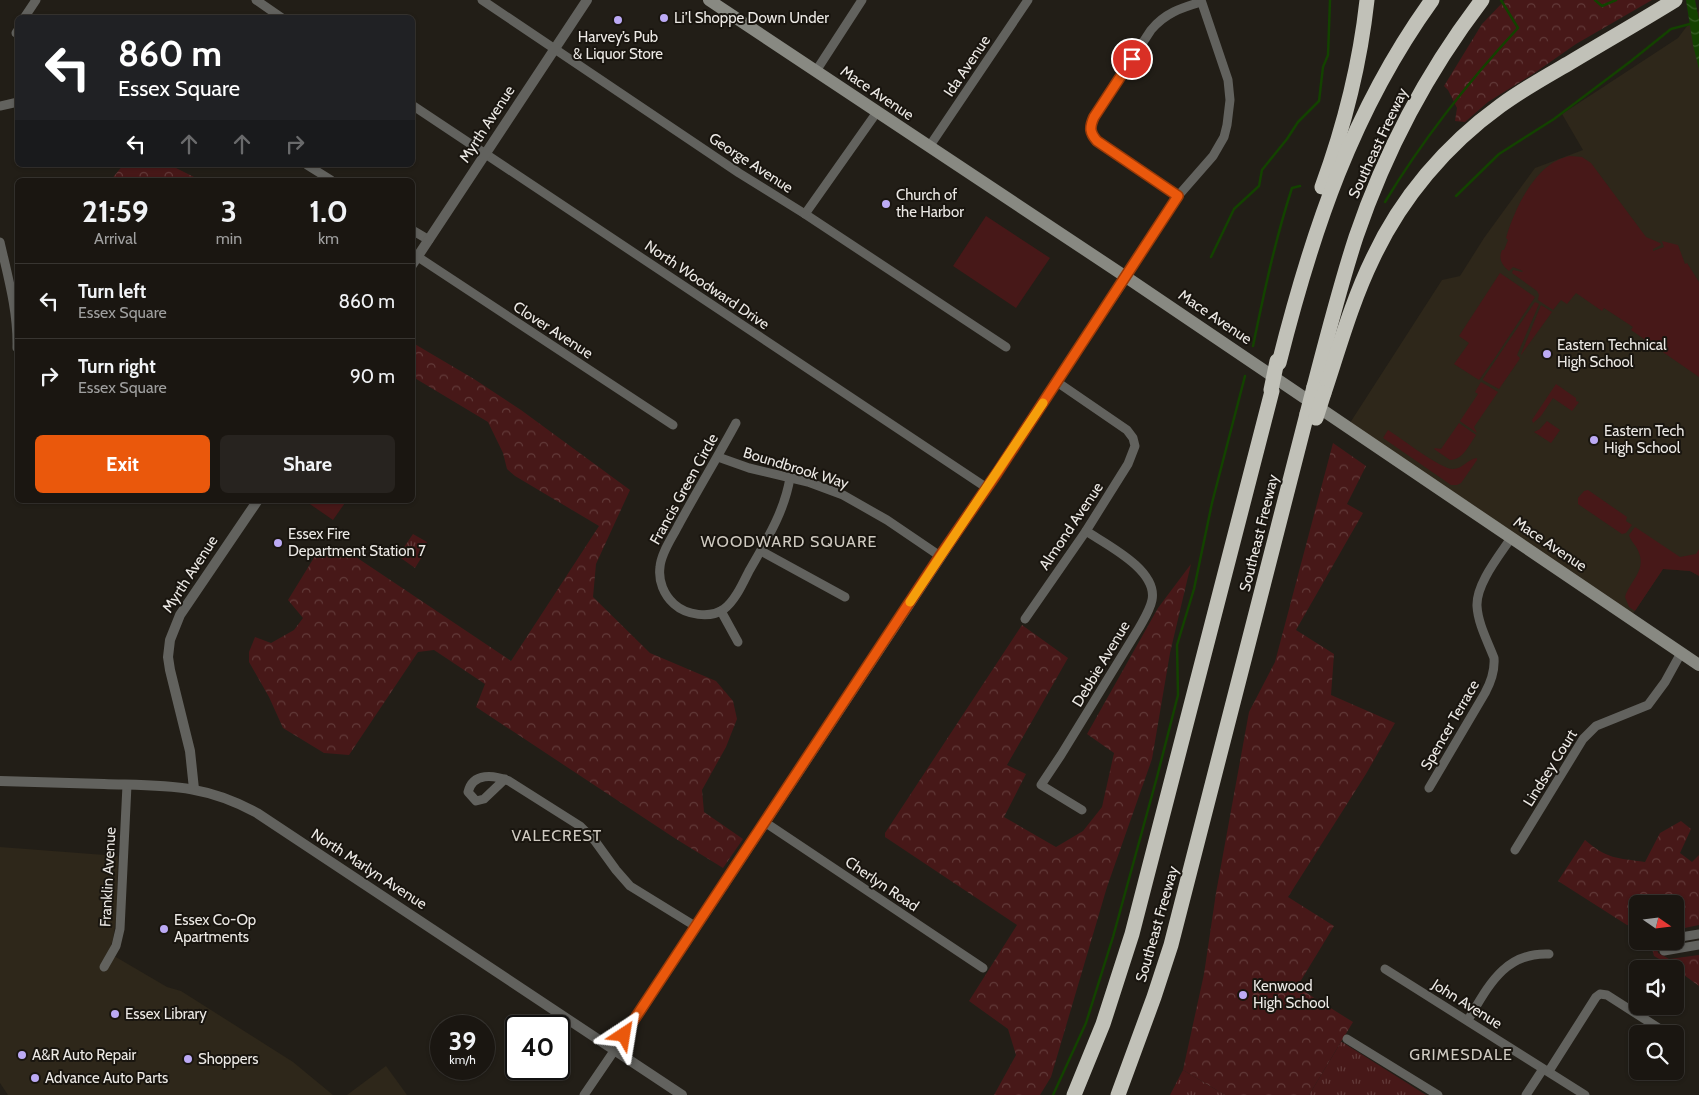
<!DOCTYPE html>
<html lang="en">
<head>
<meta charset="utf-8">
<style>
	:root { --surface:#1a1611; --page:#27231f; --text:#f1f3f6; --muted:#9f9f9f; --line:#383531; --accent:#ea580c }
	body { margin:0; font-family:Cabin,sans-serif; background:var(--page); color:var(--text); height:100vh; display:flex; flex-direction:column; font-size:19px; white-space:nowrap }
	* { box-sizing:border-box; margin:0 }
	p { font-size:16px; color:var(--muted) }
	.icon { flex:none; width:28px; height:28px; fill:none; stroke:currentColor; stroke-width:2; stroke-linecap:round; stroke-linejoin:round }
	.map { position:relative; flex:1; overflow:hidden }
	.drawer { position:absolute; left:15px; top:178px; width:400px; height:325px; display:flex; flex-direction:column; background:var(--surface); border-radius:8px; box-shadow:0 1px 4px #0004,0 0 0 1px var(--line) }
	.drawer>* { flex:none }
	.hud { position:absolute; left:15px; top:15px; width:400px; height:152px; border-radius:8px; box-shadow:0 1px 4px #0004,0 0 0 1px var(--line); background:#202124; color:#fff; overflow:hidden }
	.needle { width:32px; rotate:104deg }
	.fabs { position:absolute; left:1629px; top:895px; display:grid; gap:10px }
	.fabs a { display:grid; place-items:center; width:55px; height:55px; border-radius:8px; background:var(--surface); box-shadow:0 1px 4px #0004,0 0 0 1px var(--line); font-size:25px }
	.speed { position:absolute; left:430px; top:1015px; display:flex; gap:10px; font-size:25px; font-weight:700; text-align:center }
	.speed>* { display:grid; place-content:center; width:65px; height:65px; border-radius:50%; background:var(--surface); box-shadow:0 1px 4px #0004,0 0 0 1px var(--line); line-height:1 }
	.speed small { font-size:12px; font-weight:400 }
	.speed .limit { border:2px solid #111; border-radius:8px; background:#fff; color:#111 }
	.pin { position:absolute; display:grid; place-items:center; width:42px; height:42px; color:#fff; margin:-21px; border:2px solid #fff; border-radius:50%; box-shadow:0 1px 5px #0007 }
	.me { position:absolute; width:55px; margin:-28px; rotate:33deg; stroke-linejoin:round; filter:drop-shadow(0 0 4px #0008) }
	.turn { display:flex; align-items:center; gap:18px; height:105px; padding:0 20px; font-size:22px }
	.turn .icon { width:65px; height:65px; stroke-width:2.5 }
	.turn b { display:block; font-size:35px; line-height:42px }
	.lanes { display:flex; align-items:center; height:48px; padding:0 20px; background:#0003; justify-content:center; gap:25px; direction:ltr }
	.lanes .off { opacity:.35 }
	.eta { display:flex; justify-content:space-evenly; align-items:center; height:85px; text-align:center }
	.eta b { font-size:30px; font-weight:800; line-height:35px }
	.action { display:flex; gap:10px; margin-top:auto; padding:10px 20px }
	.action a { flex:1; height:58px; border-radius:8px; background:var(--accent); color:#fff; font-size:20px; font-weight:800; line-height:58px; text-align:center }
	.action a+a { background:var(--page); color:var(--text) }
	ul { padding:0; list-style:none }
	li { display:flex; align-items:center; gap:15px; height:75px; padding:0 20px; border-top:1px solid var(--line) }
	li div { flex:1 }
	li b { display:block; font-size:19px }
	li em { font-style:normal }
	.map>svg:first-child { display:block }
	.built { fill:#2e271a }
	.green { fill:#471818 }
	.forest { fill:url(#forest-crowns) }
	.park { fill:url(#park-tufts) }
	.water { fill:url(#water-waves) }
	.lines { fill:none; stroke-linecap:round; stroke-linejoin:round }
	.stream { stroke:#134200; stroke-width:2.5 }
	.minor { stroke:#62625e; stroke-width:9 }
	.tertiary { stroke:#62625e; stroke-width:10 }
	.secondary { stroke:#888982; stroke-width:12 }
	.motorway { stroke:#c1c1b8; stroke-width:15 }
	.motorway-bridge { stroke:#c1c1b8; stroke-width:15 }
	.route-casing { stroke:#983908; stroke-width:12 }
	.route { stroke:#ea580c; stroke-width:9 }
	.slow { stroke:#f59e0b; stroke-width:9 }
	.poi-dot { fill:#bcaaf5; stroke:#19150f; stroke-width:2 }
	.labels { text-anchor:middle; stroke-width:4; stroke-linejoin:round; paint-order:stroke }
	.poi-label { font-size:15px; fill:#ece9e5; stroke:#19150f; text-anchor:start }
	.street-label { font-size:15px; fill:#ece9e5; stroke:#19150f }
	.neighbourhood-label { font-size:16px; letter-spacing:1px; fill:#cfcac1; stroke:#19150f }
</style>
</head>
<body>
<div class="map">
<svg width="1699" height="1095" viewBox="0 0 1699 1095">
	<defs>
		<pattern id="forest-crowns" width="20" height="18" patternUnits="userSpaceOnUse" patternTransform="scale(1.25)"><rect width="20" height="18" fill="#471818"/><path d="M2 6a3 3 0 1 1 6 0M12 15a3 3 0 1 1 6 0" fill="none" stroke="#623a39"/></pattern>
		<pattern id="park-tufts" width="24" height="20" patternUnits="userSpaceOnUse" patternTransform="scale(1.25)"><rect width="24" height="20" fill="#471818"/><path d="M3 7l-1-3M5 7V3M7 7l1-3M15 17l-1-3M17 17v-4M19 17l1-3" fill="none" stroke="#623a39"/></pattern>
		<pattern id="water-waves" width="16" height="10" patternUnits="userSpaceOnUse" patternTransform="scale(1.25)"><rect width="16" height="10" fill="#134200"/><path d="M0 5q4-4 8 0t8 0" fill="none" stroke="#365d25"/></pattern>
	</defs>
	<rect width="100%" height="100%" fill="#221e17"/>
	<!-- built -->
	<g class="built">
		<polygon points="1699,10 1699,576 1690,571 1663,569 1630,618 1348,426 1442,280 1460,276 1484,238 1535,168 1583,150 1562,114 1678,38"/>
		<polygon points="0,847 118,856 117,913 113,939 109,953 167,987 181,991 293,1062 333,1095 8,1095 0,1083"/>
		<polygon points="386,1066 407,1095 347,1095"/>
	</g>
	<!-- green -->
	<g class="green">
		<path d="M1570 156 1582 157 1591 163 1646 237 1660 243 1661 245 1653 249V251L1664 247 1662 241 1678 245 1685 264 1687 263 1699 282V377L1631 330 1633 327 1604 308 1602 311 1576 293 1567 304 1561 300 1553 310 1538 300 1539 295 1537 291 1512 273 1513 270 1522 272 1523 271 1513 267 1509 271C1502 265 1498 259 1502 250H1504L1508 240 1506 238C1515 208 1536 162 1570 156Z"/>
		<polygon points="986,216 1050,258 1016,308 953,266"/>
		<polygon points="1500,273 1535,297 1494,359 1479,380 1454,364 1469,343 1459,336"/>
		<polygon points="1535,302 1539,304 1517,355 1520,358 1519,360 1499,389 1483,380 1483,379"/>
		<polygon points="1541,305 1552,312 1521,355 1521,354"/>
		<polygon points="1481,382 1498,392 1474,427 1477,433 1460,421 1478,394 1475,392"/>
		<polygon points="1556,384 1576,398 1576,401 1579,402 1572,411 1553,398 1541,416 1533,423 1532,420"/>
		<polygon points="1547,421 1560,430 1551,443 1534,432 1540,429"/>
		<path d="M1459 423 1476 435C1469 445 1463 460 1450 460L1434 449 1435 448 1441 449Z"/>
		<path d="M1388 430C1401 438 1440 469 1453 469 1463 469 1467 459 1477 458V460L1461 483 1457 485H1451L1383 438Z"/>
		<polygon points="1588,490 1627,517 1626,521 1632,525 1626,533 1622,534 1578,504 1578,498 1584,491"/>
		<polygon points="304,500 347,500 333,520"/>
		<path d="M1635 527 1680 557 1696 554 1699 549V576L1690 571 1663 569 1635 611 1629 607 1625 597C1630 581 1646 571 1639 553 1637 546 1631 542 1629 535Z"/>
	</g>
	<!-- forest -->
	<g class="forest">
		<polygon points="1505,0 1652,0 1576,44 1533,74 1488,102 1465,122 1455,121 1457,108 1448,90 1444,86 1482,24"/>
		<polygon points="123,165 170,165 200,180 111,180"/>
		<polygon points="413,343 474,379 521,410 630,490 596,564 593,597 650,653 716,681 733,701 737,719 726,747 702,790 704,812 743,839 723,868 676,839 476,707 485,684 434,650 418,652 349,755 324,753 283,728 269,697 249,662 249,652 255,637 271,643 294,630 303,618 288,600 315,556 328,546 353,555 511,661 599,526 515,476 507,469 503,453 488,422 413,377"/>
		<polygon points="1333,443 1366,466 1347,504 1363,513 1296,630 1334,654 1331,695 1395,723 1366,774 1288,897 1334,926 1297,987 1353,1022 1309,1095 1225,1095 1183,1070 1204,974 1216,893 1249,712 1275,662"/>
		<polygon points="1191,564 1170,653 1152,759 1107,887 1051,1077 1040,1095 994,1095 1016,1055 1008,1029 969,1001 1017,925 885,837 885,833 1022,625 1068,658 1007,765 1026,774 1004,817 1056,847 1083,831 1102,807 1114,753 1087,734 1158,608"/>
		<path d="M1681 821 1691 829 1680 853 1692 862 1699 855V925L1675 930V904H1638L1637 927 1627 925 1558 881 1585 840C1607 859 1617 858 1645 862L1660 833Z"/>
		<polygon points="1650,941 1656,941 1658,953 1669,959 1699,955 1699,986 1673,967 1654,956"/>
	</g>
	<!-- park -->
	<g class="park">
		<polygon points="413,534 427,542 423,555 415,568 398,556"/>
		<polygon points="1341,1042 1342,1042 1426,1095 1309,1095"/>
		<polygon points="1183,1070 1225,1095 1170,1095"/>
	</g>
	<!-- water -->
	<polygon class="water" points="1686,0 1695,0 1699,20 1699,69 1693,45"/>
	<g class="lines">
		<!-- stream -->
		<g class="stream">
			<polyline points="1595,0 1602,6 1616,0"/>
			<polyline points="1456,196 1499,154 1554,119 1631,61 1671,29 1690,24"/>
			<path d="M1385 202C1423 139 1468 82 1518 28L1501 0"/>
			<polyline points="1211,257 1234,209 1259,186 1262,170 1287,139 1298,122 1319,101 1323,67 1328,55 1330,0"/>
			<path d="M1253 346C1264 293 1275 240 1292 188L1300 186"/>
			<polyline points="1053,1095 1086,1023 1113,937 1157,777 1178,695 1177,645 1194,589 1212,503 1245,376"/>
		</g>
		<!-- minor -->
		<g class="minor">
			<polyline points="256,0 282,18"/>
			<polyline points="482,0 739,173 805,214 1006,347"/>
			<polyline points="24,18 36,0"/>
			<polyline points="16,33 18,30"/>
			<polyline points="816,71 862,0"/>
			<polyline points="412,105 987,488"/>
			<polyline points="0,106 18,102"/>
			<polyline points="929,147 1028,0"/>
			<polyline points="307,165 331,180"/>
			<path d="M1178 196 1097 141C1090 133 1089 128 1094 117L1151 30C1165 13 1181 8 1201 2"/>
			<polyline points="805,214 877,112"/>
			<polyline points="412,230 429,240"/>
			<path d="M0 242C8 277 18 312 17 348"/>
			<polyline points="418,257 673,425"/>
			<polyline points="1126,277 1178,196 1213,156 1224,137 1227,125 1230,100 1228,80 1201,0"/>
			<path d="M736 423C717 458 697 491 678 526 672 538 661 553 660 567 658 581 664 595 674 604 686 615 710 619 724 609 735 601 743 583 749 571 766 541 784 513 790 478"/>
			<polyline points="718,457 749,468 808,482 843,495 887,520 940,556"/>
			<polyline points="761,551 845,597"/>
			<polyline points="721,611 738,642"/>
			<polyline points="1025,619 1086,531 1128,464 1135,446 1133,438 1127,430 1057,382"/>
			<path d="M505 779 484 799 476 801 468 792C473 772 494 775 509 781L580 826 595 841 616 870 630 886 695 926"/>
			<path d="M1429 788 1485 693C1491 682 1495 671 1494 658 1488 642 1478 624 1477 606 1476 584 1499 556 1511 538"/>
			<path d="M1082 810 1041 785 1061 755 1139 628C1144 619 1150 610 1152 600 1158 570 1107 545 1086 531"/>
			<polyline points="766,823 983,968"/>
			<polyline points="1515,850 1583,739 1596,726 1648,705 1665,682 1681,653"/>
			<polyline points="1675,938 1699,934"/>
			<polyline points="1663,941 1664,951 1699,945"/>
			<polyline points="104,967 116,946 120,929 127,785"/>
			<polyline points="1385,969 1585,1095"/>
			<path d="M1468 1020C1488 987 1504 952 1549 954"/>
			<polyline points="1347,1039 1438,1095"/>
			<polyline points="1549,1071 1596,997 1600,994 1607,995 1668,1034"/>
			<polyline points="584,1095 614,1051"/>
			<polyline points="1526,1095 1543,1069"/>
		</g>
		<!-- tertiary -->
		<g class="tertiary">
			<polyline points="412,265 587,0"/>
			<path d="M0 781C35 782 69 783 104 784 164 786 203 783 257 813L682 1095"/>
			<polyline points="194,789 190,751 170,670 168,657 170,640 180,615 258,500"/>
			<polyline points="614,1051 1126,277"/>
		</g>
		<!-- secondary -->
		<polyline class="secondary" points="709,0 1126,277 1699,665"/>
		<!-- motorway -->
		<g class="motorway">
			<path d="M1322 187C1344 127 1360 64 1367 0"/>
			<path d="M1279 363C1312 232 1352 111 1432 0"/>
			<path d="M1314 387C1327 337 1340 286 1356 237 1385 152 1427 72 1482 0"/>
			<path d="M1324 393C1339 348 1352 301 1373 258 1401 198 1446 145 1500 106 1523 89 1547 76 1571 62 1606 41 1641 21 1675 0"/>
			<polyline points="1074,1095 1103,1024 1132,934 1272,391"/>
			<polyline points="1118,1095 1154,997 1171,945 1307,414"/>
		</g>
		<!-- motorway-bridge -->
		<g class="motorway-bridge">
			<polyline points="1271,390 1277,361"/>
			<polyline points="1307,414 1314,387"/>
			<polyline points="1316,418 1324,393"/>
		</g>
	</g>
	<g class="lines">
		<!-- route casing -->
		<g class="route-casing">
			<path id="route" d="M624 1035 940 556 997 473 1178 196 1097 141C1090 133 1089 128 1094 117L1132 59"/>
		</g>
		<!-- route -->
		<use href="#route" class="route"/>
		<!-- slow -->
		<polyline class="slow" points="910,602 1043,403"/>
	</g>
	<!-- markers -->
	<g class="poi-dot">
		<circle cx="664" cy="18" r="5"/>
		<circle cx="618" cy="20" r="5"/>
		<circle cx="886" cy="204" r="5"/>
		<circle cx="1547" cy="354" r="5"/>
		<circle cx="1594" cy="440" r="5"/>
		<circle cx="278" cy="543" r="5"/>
		<circle cx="164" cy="929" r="5"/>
		<circle cx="1243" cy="995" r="5"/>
		<circle cx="115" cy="1014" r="5"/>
		<circle cx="22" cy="1055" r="5"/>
		<circle cx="188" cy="1059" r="5"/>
		<circle cx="35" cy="1078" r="5"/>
	</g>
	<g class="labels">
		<!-- poi labels -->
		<g class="poi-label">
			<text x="674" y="23">Li’l Shoppe Down Under</text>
			<text x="618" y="42" text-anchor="middle">Harvey’s Pub<tspan x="618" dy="17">&amp; Liquor Store</tspan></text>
			<text x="896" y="200">Church of<tspan x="896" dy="17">the Harbor</tspan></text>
			<text x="1557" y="350">Eastern Technical<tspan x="1557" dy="17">High School</tspan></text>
			<text x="1604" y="436">Eastern Tech<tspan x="1604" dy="17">High School</tspan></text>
			<text x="288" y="539">Essex Fire<tspan x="288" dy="17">Department Station 7</tspan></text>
			<text x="174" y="925">Essex Co-Op<tspan x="174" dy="17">Apartments</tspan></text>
			<text x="1253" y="991">Kenwood<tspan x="1253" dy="17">High School</tspan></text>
			<text x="125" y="1019">Essex Library</text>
			<text x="32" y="1060">A&amp;R Auto Repair</text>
			<text x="198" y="1064">Shoppers</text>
			<text x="45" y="1083">Advance Auto Parts</text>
		</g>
		<!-- street labels -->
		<g class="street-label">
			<text transform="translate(967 66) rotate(-56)" y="5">Ida Avenue</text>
			<text transform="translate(877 93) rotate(34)" y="5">Mace Avenue</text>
			<text transform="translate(487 124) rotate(-57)" y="5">Myrth Avenue</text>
			<text transform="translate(1378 143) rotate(-65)" y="5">Southeast Freeway</text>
			<text transform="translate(751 163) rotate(33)" y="5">George Avenue</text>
			<text transform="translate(707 285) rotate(34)" y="5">North Woodward Drive</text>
			<text transform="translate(1215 317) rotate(34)" y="5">Mace Avenue</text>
			<text transform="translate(553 330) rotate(33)" y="5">Clover Avenue</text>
			<text transform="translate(796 468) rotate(17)" y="5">Boundbrook Way</text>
			<text transform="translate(684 489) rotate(-61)" y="5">Francis Green Circle</text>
			<text transform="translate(1071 526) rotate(-56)" y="5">Almond Avenue</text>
			<text transform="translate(1259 533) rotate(-76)" y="5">Southeast Freeway</text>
			<text transform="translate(1550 544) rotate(34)" y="5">Mace Avenue</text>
			<text transform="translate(190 574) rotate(-57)" y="5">Myrth Avenue</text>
			<text transform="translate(1101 664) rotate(-59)" y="5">Debbie Avenue</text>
			<text transform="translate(1450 725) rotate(-60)" y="5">Spencer Terrace</text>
			<text transform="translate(1550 768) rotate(-58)" y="5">Lindsey Court</text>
			<text transform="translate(369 869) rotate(33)" y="5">North Marlyn Avenue</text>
			<text transform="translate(108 877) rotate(-87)" y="5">Franklin Avenue</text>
			<text transform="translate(882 884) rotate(34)" y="5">Cherlyn Road</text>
			<text transform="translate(1157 924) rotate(-74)" y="5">Southeast Freeway</text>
			<text transform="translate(1467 1004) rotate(32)" y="5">John Avenue</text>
		</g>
		<!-- neighbourhood labels -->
		<g class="neighbourhood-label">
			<text x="789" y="547">WOODWARD SQUARE</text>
			<text x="557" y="841">VALECREST</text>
			<text x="1461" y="1060">GRIMESDALE</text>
		</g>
	</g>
</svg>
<div class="fabs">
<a><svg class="needle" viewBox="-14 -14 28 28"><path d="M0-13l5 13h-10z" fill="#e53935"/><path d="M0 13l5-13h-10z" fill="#9f9f9f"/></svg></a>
<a><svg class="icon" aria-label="sound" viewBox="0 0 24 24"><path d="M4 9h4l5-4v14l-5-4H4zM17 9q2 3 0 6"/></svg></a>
<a><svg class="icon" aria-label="search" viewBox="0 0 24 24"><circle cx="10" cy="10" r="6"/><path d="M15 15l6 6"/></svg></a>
</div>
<div class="speed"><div>39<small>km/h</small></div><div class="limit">40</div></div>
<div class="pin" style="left:1132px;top:59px;background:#d93025"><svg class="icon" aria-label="arrive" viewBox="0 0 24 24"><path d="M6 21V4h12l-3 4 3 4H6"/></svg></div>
<svg class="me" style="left:624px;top:1035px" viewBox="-20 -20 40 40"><path d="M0-17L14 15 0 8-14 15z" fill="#ea580c" stroke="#fff" stroke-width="4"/></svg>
<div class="hud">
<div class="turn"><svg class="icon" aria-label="left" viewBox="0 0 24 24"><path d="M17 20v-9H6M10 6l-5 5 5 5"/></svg><div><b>860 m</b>Essex Square</div></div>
<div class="lanes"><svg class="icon" aria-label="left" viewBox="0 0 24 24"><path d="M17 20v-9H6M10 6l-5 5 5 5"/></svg><svg class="icon off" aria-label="ahead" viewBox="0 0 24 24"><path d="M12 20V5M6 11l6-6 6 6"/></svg><svg class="icon off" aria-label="ahead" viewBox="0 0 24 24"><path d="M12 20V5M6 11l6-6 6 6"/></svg><svg class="icon off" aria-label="right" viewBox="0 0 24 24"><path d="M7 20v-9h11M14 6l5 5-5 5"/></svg></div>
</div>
<section class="drawer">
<div class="eta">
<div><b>21:59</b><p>Arrival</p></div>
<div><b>3</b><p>min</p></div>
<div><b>1.0</b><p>km</p></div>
</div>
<ul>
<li><svg class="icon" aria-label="left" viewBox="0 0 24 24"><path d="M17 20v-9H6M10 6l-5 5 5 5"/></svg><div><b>Turn left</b><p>Essex Square</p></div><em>860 m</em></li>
<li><svg class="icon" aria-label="right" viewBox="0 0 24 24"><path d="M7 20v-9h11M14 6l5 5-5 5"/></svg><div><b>Turn right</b><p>Essex Square</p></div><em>90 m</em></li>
</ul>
<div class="action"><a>Exit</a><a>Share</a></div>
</section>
</div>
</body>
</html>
